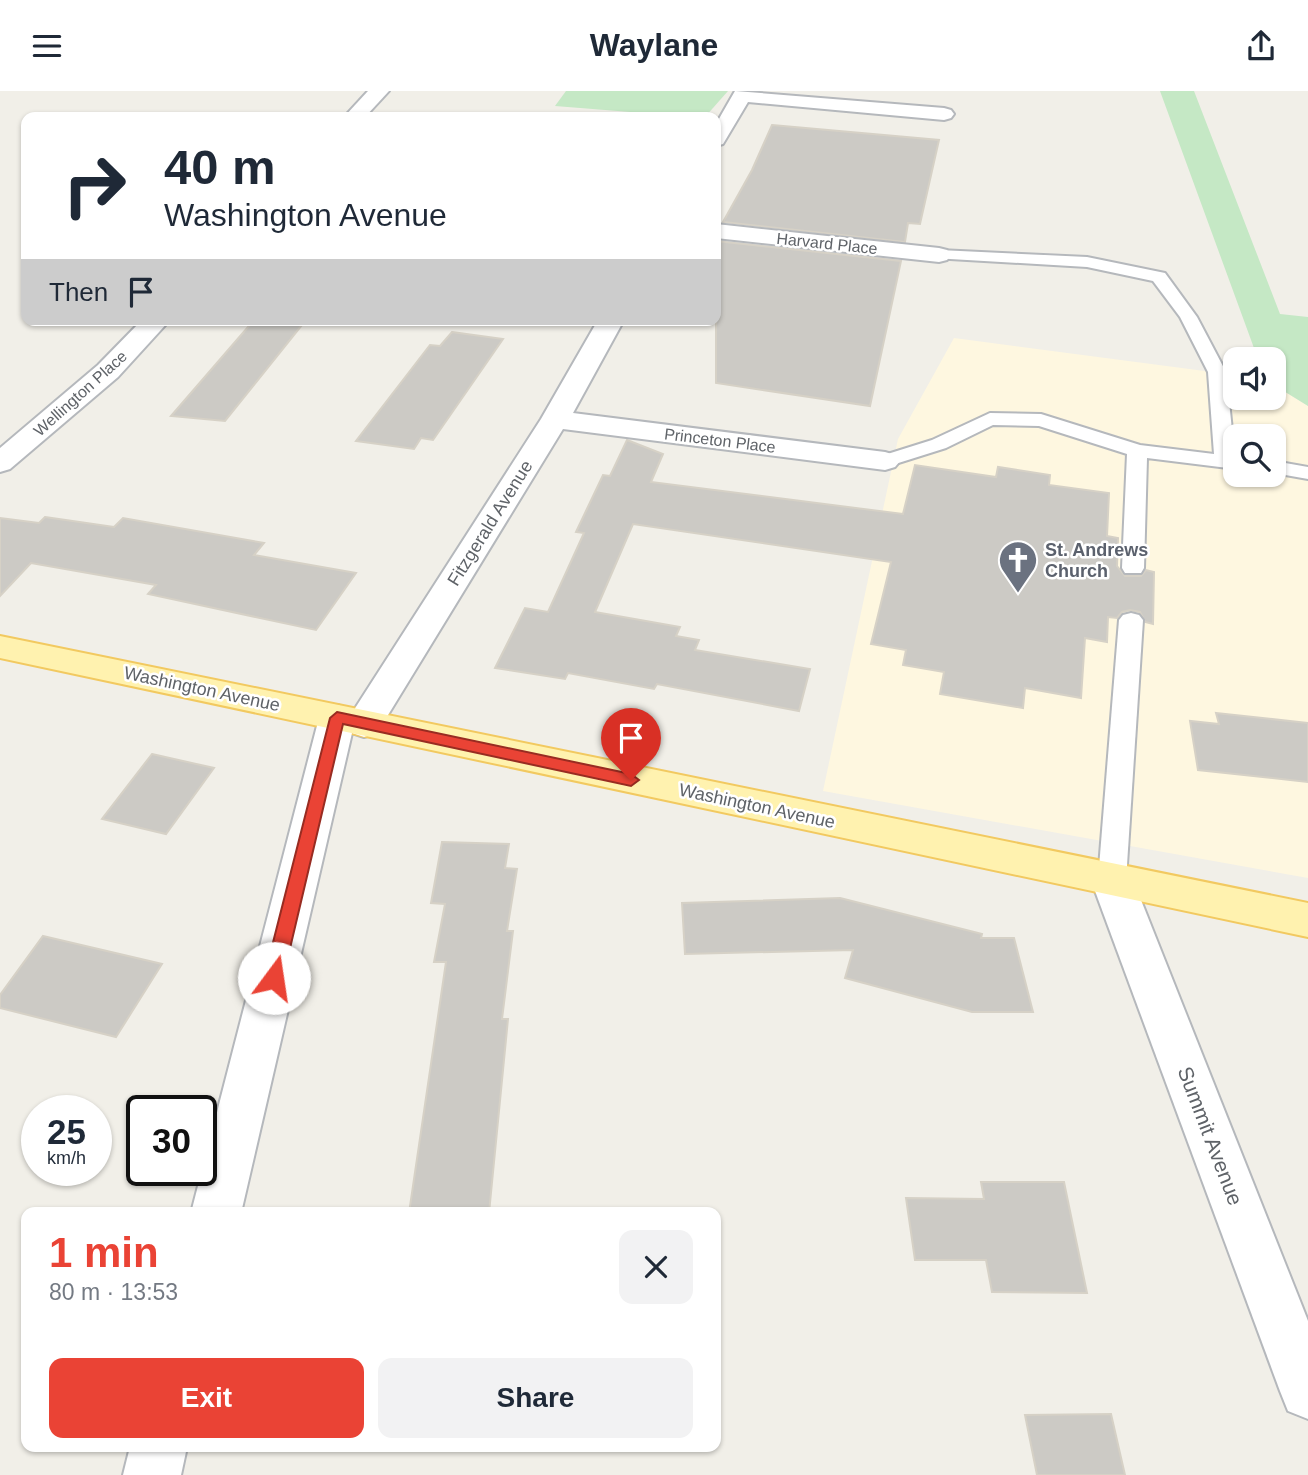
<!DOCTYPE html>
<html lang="en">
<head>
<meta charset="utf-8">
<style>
	:root { --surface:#fff; --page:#f2f2f3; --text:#1f2937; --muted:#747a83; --accent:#ea4335 }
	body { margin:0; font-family:Arial,sans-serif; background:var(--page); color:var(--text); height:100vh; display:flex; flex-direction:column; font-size:26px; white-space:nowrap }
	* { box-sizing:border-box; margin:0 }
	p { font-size:23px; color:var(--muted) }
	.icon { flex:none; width:38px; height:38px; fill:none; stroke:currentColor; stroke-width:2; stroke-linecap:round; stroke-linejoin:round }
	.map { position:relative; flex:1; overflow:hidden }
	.panel { position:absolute; left:21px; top:1116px; width:700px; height:245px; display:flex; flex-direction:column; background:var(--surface); border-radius:14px; box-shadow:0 2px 5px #0004 }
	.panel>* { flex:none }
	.guide { position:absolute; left:21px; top:21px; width:700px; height:214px; border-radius:14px; box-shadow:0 2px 5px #0004; background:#fff; color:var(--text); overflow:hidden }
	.buttons { position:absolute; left:1223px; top:256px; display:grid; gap:14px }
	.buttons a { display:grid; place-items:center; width:63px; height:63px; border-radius:14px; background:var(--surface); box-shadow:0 2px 5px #0004; font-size:35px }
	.speed { position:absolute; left:21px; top:1004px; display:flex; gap:14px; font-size:35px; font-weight:700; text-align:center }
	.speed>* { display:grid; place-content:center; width:91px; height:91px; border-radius:50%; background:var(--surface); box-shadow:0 2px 5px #0004; line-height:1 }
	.speed small { font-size:18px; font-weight:400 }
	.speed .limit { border:4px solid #111; border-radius:10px; background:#fff; color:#111 }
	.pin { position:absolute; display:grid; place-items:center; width:60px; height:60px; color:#fff; margin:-72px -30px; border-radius:50% 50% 50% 0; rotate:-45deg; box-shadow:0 0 7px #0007 }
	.pin .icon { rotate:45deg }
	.me { position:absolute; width:77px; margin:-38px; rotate:14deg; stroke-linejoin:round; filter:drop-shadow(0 0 5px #0008) }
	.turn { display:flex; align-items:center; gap:24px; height:147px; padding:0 28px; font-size:32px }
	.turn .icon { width:91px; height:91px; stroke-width:2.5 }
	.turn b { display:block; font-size:49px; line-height:60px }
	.then { display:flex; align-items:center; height:66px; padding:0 28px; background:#0003; gap:14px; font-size:26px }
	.round { display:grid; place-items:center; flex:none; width:74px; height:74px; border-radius:14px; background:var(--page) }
	.head { display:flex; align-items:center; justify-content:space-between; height:119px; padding:0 28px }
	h1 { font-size:42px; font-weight:600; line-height:52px; color:var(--accent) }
	.action { display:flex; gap:14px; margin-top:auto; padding:14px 28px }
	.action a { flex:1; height:80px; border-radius:14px; background:var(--accent); color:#fff; font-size:28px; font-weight:600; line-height:80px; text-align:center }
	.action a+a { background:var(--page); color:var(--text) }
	header { display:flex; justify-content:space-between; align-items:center; height:91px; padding:0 28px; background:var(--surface); font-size:32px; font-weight:600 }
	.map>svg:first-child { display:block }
	.commercial { fill:#fef7e0; fill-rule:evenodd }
	.green { fill:#c5e8c5 }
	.building { fill:#cccac5; stroke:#d6d1c6; stroke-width:2 }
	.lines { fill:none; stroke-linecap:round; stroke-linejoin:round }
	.service-casing { stroke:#b5b8bc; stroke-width:4 }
	.minor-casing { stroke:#b5b8bc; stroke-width:4 }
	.primary-casing { stroke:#f2c960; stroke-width:4 }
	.service { fill:#fff; fill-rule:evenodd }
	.minor { fill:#fff; fill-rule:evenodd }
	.primary { fill:#fff2af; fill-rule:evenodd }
	.route { fill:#ea4335; stroke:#982c22; stroke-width:2 }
	.labels { text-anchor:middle; stroke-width:5; stroke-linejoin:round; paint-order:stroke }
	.far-street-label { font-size:16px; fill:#5f6368; stroke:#fff }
	.street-label { font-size:18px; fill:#5f6368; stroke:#fff }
	.worship-label { font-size:18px; font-weight:bold; fill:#5b616d; stroke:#fff; text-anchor:start }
	.near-street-label { font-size:21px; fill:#5f6368; stroke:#fff }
</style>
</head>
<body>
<header><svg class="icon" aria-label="menu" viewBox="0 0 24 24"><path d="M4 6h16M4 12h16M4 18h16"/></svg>Waylane<svg class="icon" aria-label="share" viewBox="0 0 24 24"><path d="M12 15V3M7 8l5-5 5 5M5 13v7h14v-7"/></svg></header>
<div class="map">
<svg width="1308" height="1384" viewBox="0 0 1308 1384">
	<rect width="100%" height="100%" fill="#f1efe8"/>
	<!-- commercial -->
	<path class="commercial" d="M954 247 1235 284 1236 306H1274V294L1308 315V787L823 700 898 348ZM1236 345H1274V383H1236Z"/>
	<!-- green -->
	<g class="green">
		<polygon points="566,0 728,0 705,26 693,26 555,15"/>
		<polygon points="1160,0 1194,0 1280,223 1308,226 1308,315 1274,294 1274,268 1258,268"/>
	</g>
	<!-- building -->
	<g class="building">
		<polygon points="772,34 939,49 920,133 908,132 905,151 723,131 752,79"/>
		<polygon points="716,150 901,170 870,315 716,292"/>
		<polygon points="254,229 306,229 225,330 171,325"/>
		<polygon points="452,241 503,248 433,349 421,347 414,358 356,350 430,254 440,255"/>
		<polygon points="627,349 663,363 651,391 903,423 915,374 996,386 998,376 1050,384 1049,394 1109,402 1107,445 1118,447 1117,475 1125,485 1141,485 1146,479 1154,481 1153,533 1145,531 1140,521 1130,519 1122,521 1117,527 1108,526 1107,551 1085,547 1081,607 1025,597 1023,617 940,603 944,581 903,574 906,559 871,553 891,471 633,433 595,521 680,536 676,545 699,549 695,559 810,578 799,620 657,593 654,598 568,582 565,588 495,577 525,517 548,521 584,442 576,441 603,384 610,385"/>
		<polygon points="45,426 114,436 123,427 264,452 254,464 356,482 316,539 148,503 156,494 31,472 0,505 0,427 39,432"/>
		<polygon points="1216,622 1308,632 1308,691 1198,679 1190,630 1219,633"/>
		<polygon points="152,663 214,677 166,743 102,728"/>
		<polygon points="442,751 509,753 505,777 517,778 507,840 513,840 502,928 508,928 489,1122 409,1122 446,871 434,871 445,813 431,812"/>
		<polygon points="840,807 982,843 981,847 1014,847 1033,921 972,921 845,887 853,859 685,863 682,812"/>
		<polygon points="43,845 162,873 116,946 0,917 0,904"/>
		<polygon points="981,1091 1064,1091 1087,1202 992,1201 986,1169 915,1169 906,1107 984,1108"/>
		<polygon points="1111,1323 1125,1384 1037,1384 1025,1324"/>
	</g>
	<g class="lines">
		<!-- service casing -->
		<g class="service-casing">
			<g id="service">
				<polygon points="939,159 1087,166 1165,182 1197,226 1226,281 1236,378 1147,367 1144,477 1141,482 1125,482 1122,477 1127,363 1039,335 993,334 946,357 892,374 878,374 875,370 878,366 932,349 990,322 1041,323 1140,354 1214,363 1208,281 1180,226 1153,190 1087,176 933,167 931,164"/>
				<polygon points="1274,370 1308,376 1308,388 1274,382"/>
				<polygon points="1131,522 1139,524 1143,529 1126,789 1122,797 1112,800 1102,797 1098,789 1119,529 1123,524"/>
			</g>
		</g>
		<!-- minor casing -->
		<g class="minor-casing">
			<g id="minor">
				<polygon points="368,0 389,0 365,26 344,26"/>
				<polygon points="735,0 944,17 951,19 954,23 951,27 944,29 748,11 723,53 716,55 716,33"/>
				<polygon points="716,133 939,157 947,159 951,164 947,169 939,171 716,147"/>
				<polygon points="142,229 170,229 118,286 10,378 0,381 0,357 98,274"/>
				<polygon points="598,229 624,229 573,322 885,361 895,364 900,370 895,376 885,379 563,338 377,642 364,646 352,642 241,1122 191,1122 319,627 324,618 337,614 350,618 352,622 541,328"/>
				<polygon points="1112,773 1127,778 1133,789 1308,1230 1308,1328 1288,1320 1280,1300 1091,789 1097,778"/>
				<polygon points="130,1356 187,1356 181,1384 123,1384"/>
			</g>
		</g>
		<!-- primary casing -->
		<g class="primary-casing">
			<polygon id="primary" points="0,545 1308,812 1308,846 0,567"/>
		</g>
		<!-- service -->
		<use href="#service" class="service"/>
		<!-- minor -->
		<use href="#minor" class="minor"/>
		<!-- primary -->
		<use href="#primary" class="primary"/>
	</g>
	<!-- route -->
	<polygon class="route" points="337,621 631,683 639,689 631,695 343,633 283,887 280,893 274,895 267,893 264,887 330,627"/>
	<!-- icons -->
	<defs>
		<g id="church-pin" transform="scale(2.0125)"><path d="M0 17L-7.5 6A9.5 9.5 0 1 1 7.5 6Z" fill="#6b7280" stroke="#fff"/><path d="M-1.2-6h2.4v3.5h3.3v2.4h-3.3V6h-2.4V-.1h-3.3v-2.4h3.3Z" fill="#fff"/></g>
	</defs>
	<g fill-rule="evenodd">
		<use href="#church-pin" x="1018" y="469"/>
	</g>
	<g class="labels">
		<!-- far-street labels -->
		<g class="far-street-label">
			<text transform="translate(827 152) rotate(6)" y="6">Harvard Place</text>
			<text transform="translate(80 302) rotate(-42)" y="6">Wellington Place</text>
			<text transform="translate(720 349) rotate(7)" y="6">Princeton Place</text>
		</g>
		<!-- street labels -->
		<g class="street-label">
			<text transform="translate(490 432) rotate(-58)" y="6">Fitzgerald Avenue</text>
			<text transform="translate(202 598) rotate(12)" y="6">Washington Avenue</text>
			<text transform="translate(757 715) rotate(12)" y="6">Washington Avenue</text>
		</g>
		<!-- worship labels -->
		<g class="worship-label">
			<text x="1045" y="465">St. Andrews<tspan x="1045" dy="21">Church</tspan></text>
		</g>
		<!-- near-street labels -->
		<g class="near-street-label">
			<text transform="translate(1210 1045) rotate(69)" y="7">Summit Avenue</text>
		</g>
	</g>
</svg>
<div class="buttons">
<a><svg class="icon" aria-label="sound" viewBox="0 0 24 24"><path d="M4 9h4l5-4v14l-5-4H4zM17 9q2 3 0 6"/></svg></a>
<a><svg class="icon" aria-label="search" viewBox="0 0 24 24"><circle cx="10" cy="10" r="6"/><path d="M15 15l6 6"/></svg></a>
</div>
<div class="speed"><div>25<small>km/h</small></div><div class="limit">30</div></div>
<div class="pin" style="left:631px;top:689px;background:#d93025"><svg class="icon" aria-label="arrive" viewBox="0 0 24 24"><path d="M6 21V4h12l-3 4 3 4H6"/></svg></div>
<svg class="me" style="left:274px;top:887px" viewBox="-20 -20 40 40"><circle r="19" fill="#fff"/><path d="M0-13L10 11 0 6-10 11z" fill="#ea4335"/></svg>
<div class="guide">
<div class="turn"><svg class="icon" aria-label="right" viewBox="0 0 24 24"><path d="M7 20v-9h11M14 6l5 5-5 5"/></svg><div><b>40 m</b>Washington Avenue</div></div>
<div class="then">Then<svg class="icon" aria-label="arrive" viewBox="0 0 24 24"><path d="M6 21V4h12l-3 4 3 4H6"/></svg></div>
</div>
<section class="panel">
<div class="head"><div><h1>1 min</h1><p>80 m · 13:53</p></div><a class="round"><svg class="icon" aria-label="close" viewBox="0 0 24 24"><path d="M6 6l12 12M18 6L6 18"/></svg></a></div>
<div class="action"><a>Exit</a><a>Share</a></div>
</section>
</div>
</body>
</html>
